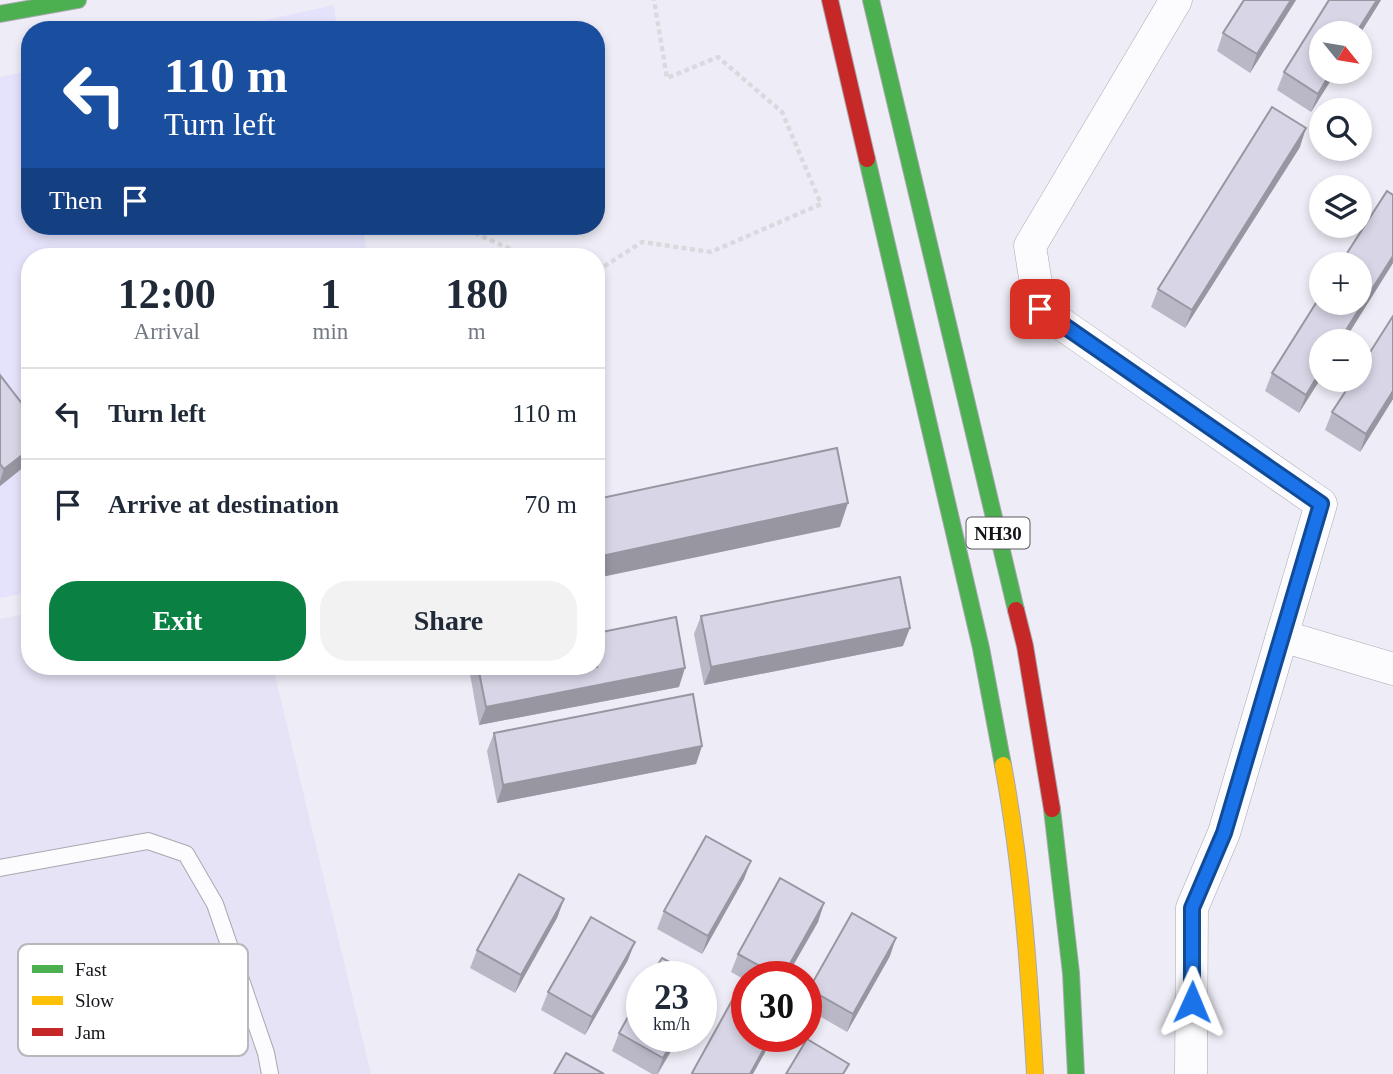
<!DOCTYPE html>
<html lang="en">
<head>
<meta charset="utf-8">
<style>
	:root { --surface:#fff; --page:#f2f2f3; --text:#1f2937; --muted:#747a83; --line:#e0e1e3; --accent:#0b8043 }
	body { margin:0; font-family:Georgia,serif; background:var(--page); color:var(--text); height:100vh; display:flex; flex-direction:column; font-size:26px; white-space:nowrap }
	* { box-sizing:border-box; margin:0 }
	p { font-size:23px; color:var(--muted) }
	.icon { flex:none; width:38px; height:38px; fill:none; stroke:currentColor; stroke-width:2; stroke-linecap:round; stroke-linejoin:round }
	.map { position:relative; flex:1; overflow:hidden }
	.details { position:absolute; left:21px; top:248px; width:584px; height:427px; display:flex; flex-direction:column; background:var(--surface); border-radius:28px; box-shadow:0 4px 10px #0003 }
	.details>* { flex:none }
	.guide { position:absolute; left:21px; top:21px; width:584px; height:214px; border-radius:28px; box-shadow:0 4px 10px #0003; background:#1a4fa0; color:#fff; overflow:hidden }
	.needle { width:46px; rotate:120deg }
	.tools { position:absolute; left:1309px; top:21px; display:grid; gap:14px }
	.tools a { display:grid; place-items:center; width:63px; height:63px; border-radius:50%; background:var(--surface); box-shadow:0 4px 10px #0003; font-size:35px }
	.speed { position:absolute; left:626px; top:961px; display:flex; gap:14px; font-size:35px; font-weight:700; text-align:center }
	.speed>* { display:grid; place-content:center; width:91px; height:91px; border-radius:50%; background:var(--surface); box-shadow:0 4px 10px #0003; line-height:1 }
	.speed small { font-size:18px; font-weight:400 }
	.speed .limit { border:10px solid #d22; background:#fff; color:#111 }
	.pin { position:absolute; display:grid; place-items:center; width:60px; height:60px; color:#fff; margin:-30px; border-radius:14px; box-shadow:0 4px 10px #0006 }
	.me { position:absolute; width:77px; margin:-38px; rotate:1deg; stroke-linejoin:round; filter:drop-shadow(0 0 5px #0008) }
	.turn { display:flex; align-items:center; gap:24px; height:147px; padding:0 28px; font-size:32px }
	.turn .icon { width:91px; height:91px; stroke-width:2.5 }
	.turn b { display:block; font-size:49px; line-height:60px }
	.then { display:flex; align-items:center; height:66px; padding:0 28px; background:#0003; gap:14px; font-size:26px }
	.eta { display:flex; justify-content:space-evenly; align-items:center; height:119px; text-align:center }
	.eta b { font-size:42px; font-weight:700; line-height:49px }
	.cta { display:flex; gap:14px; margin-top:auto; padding:14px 28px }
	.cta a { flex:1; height:80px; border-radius:28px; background:var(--accent); color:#fff; font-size:28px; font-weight:700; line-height:80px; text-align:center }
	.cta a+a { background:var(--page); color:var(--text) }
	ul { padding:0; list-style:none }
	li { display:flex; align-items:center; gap:21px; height:91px; padding:0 28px; border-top:2px solid var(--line) }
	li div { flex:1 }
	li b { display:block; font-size:26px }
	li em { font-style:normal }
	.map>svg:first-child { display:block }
	.built { fill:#e5e3f5 }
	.green { fill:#e5e2fb }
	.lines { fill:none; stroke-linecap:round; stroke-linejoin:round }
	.lane-casing { stroke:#a9a8b0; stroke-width:18 }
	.street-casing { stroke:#a9a8b0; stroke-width:33 }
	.fast-casing { stroke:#a9a8b0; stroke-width:18 }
	.slow-casing { stroke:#a9a8b0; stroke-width:18 }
	.jam-casing { stroke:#a9a8b0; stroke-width:18 }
	.path { stroke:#dadade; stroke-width:4.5; stroke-dasharray:5 3.5; stroke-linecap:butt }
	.lane { stroke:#fcfcfe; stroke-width:16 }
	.street { stroke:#fcfcfe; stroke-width:32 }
	.fast { stroke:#4caf50; stroke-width:16 }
	.slow { stroke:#ffc107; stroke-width:16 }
	.jam { stroke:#c62828; stroke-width:16 }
	.wall { fill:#bab8c6 }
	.shaded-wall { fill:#9796a1 }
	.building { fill:#d8d6e6; stroke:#9796a1; stroke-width:2 }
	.route-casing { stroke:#114b97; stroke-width:18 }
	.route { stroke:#1a73e8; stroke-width:12 }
	.labels { text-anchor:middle; stroke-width:5; stroke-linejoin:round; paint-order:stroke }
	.shield { fill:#fff; stroke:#5a5a5e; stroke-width:2 }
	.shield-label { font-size:19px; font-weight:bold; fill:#141319 }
	.key { fill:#fff; stroke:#b8b8ba; stroke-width:2 }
	.key-label { font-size:19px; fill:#141319 }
</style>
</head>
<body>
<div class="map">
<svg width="1393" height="1074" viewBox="0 0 1393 1074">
	<rect width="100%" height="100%" fill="#eeedf7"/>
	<!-- built -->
	<polygon class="built" points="30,613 30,667 273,667 371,1074 0,1074 0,619"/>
	<!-- green -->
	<g class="green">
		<polygon points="334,5 337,30 219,30"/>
		<polygon points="30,71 30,226 363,226 367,257 30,257 30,592 0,598 0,77"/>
	</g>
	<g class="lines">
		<!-- lane casing -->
		<g class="lane-casing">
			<polyline id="lane" points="0,868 148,841 186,854 215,904 266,1053 270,1074"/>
		</g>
		<!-- street casing -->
		<g class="street-casing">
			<g id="street">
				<polyline points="1176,0 1030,246 1040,309 1321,504 1282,636 1393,669"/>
				<polyline points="1191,1074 1192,908 1224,833 1282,636"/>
			</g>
		</g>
		<!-- fast casing -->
		<g class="fast-casing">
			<g id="fast">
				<polyline points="871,0 1016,610"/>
				<polyline points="0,14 78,0"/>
				<polyline points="867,159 981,648 1003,765"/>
				<polyline points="1052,809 1071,973 1076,1074"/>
			</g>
		</g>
		<!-- slow casing -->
		<g class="slow-casing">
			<path id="slow" d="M1003 765C1022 867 1029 971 1035 1074"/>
		</g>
		<!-- jam casing -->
		<g class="jam-casing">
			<g id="jam">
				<polyline points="830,0 867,159"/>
				<polyline points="1016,610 1025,646 1052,809"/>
			</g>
		</g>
		<!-- path -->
		<g class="path">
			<polyline points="459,226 528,257"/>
			<polyline points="597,271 642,242 711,252 821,204 782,112 718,57 667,78 654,0"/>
		</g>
		<!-- lane -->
		<use href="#lane" class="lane"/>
		<!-- street -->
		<use href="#street" class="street"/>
		<!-- fast -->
		<use href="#fast" class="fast"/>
		<!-- slow -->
		<use href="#slow" class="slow"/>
		<!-- jam -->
		<use href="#jam" class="jam"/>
	</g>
	<!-- wall -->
	<g class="wall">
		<polygon points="1296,0 1250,73 1217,51 1223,33"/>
		<polygon points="1381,0 1311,112 1277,90 1284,72"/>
		<polygon points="1300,147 1185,328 1151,307 1158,289"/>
		<polygon points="1393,263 1344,341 1321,341 1321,378 1299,413 1265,391 1272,373"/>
		<polygon points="1393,316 1393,399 1360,452 1325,430 1332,412"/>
		<polygon points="0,375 30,462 0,486"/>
		<polygon points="701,616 903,646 704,685 694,634"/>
		<polygon points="473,667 597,667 679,687 479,725 470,674"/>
		<polygon points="494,733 702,746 696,764 497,803 487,751"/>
		<polygon points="744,879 702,954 657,929 664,911"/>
		<polygon points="564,899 557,918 515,993 470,968 477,950"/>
		<polygon points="824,903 818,922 787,976 747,976 747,981 731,972 738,954"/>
		<polygon points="890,956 847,1032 807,1009 807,995 809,989"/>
		<polygon points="628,960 585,1035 541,1010 548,992"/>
		<polygon points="619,1033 680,1036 658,1074 652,1074 612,1051"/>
	</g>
	<!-- shaded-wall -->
	<g class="shaded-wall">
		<polygon points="1291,0 1296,0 1250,73 1257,54"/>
		<polygon points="1377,0 1381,0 1360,34 1360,33 1356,33"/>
		<polygon points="1331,72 1336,72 1311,112 1318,94"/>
		<polygon points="1306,128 1300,147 1185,328 1192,310"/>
		<polygon points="1393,256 1393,263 1344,341 1339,341"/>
		<polygon points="1321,370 1321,378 1299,413 1306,395"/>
		<polygon points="1393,391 1393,399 1360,452 1366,434"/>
		<polygon points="30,449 30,462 0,486 0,481 4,469"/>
		<polygon points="848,503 840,527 597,578 597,557"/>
		<polygon points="910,628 903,646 704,685 711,667"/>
		<polygon points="685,668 679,687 479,725 486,707"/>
		<polygon points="702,746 696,764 497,803 503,785"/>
		<polygon points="751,861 744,879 702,954 708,936"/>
		<polygon points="564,899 557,918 515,993 521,975"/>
		<polygon points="824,903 818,922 787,976 783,976"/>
		<polygon points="896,938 890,956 847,1032 853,1014"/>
		<polygon points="635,942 628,960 585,1035 592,1017"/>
		<polygon points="676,1036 680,1036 657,1074 663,1058"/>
		<polygon points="771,1036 774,1036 772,1040 753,1074 750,1074"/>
	</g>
	<!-- building -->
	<g class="building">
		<polygon points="1244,0 1291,0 1257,54 1223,33"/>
		<polygon points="1329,0 1377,0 1356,33 1321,33 1321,72 1331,72 1318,94 1284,72"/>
		<polygon points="1272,107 1306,128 1192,310 1158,289"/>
		<polygon points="1387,191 1393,195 1393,256 1339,341 1321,341 1321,370 1306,395 1272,373 1321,295 1321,303 1360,303 1360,264 1340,264"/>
		<polygon points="1393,316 1393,391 1366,434 1332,412 1353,380 1360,380 1360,368"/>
		<polygon points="0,375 30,414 30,449 4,469 0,464"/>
		<polygon points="837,448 848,503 597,557 597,499"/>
		<polygon points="900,577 910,628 711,667 701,616"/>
		<polygon points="676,617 685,668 486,707 478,667 597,667 597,633"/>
		<polygon points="693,694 702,746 503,785 494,733"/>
		<polygon points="706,836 751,861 708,936 664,911"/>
		<polygon points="519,874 564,899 521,975 477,950"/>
		<polygon points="780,878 824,903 783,976 778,976 738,954"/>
		<polygon points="852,913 896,938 853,1014 809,989"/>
		<polygon points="591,917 635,942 592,1017 548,992"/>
		<polygon points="662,958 695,976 651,976"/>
		<polygon points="702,980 706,983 702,990"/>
		<polygon points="642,992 642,1036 676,1036 663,1058 619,1033"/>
		<polygon points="734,997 747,1005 747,1036 771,1036 750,1074 694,1074 692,1073"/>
		<polygon points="807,1039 849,1064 843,1074 786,1074"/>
		<polygon points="566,1053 604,1074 554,1074"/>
	</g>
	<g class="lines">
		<!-- route casing -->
		<g class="route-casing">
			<polyline id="route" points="1040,309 1321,504 1224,833 1192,908 1192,1002"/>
		</g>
		<!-- route -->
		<use href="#route" class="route"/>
	</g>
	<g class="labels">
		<!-- shield labels -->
		<rect class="shield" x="966.5" y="517.5" width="63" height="31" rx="5"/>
		<g class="shield-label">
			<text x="998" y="540">NH30</text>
		</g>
	</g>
	<!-- legend -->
	<rect x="18" y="944" width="230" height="112" rx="10" class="key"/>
	<rect x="32" y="965" width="31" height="8" fill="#4caf50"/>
	<rect x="32" y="996" width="31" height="9" fill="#ffc107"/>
	<rect x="32" y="1028" width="31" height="8" fill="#c62828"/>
	<g class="key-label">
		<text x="75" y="976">Fast</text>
		<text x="75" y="1007">Slow</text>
		<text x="75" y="1039">Jam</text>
	</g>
</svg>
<div class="tools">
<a><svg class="needle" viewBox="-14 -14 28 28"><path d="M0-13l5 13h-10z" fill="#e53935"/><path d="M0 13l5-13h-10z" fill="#747a83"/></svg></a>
<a><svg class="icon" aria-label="search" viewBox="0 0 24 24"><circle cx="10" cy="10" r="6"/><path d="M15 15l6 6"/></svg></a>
<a><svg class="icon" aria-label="layers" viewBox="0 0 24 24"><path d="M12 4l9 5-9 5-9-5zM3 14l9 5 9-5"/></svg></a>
<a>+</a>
<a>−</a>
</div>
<div class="speed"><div>23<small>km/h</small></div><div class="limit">30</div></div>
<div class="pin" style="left:1040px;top:309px;background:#d93025"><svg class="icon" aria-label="arrive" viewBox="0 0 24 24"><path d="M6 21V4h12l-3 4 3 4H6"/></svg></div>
<svg class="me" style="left:1192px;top:1002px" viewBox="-20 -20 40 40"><path d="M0-17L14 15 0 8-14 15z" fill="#1a73e8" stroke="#fff" stroke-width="4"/></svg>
<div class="guide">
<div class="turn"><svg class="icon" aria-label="left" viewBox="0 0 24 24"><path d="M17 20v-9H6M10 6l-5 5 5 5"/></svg><div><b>110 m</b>Turn left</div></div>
<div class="then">Then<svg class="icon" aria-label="arrive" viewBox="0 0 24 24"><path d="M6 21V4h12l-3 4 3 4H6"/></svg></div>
</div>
<section class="details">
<div class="eta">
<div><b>12:00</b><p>Arrival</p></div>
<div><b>1</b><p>min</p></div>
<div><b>180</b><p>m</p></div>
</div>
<ul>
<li><svg class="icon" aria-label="left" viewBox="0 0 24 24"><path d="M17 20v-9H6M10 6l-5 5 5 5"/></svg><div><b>Turn left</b></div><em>110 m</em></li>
<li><svg class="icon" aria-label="arrive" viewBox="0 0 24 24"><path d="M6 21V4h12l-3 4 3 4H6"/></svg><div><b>Arrive at destination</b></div><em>70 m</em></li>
</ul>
<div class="cta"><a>Exit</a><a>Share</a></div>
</section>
</div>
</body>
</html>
